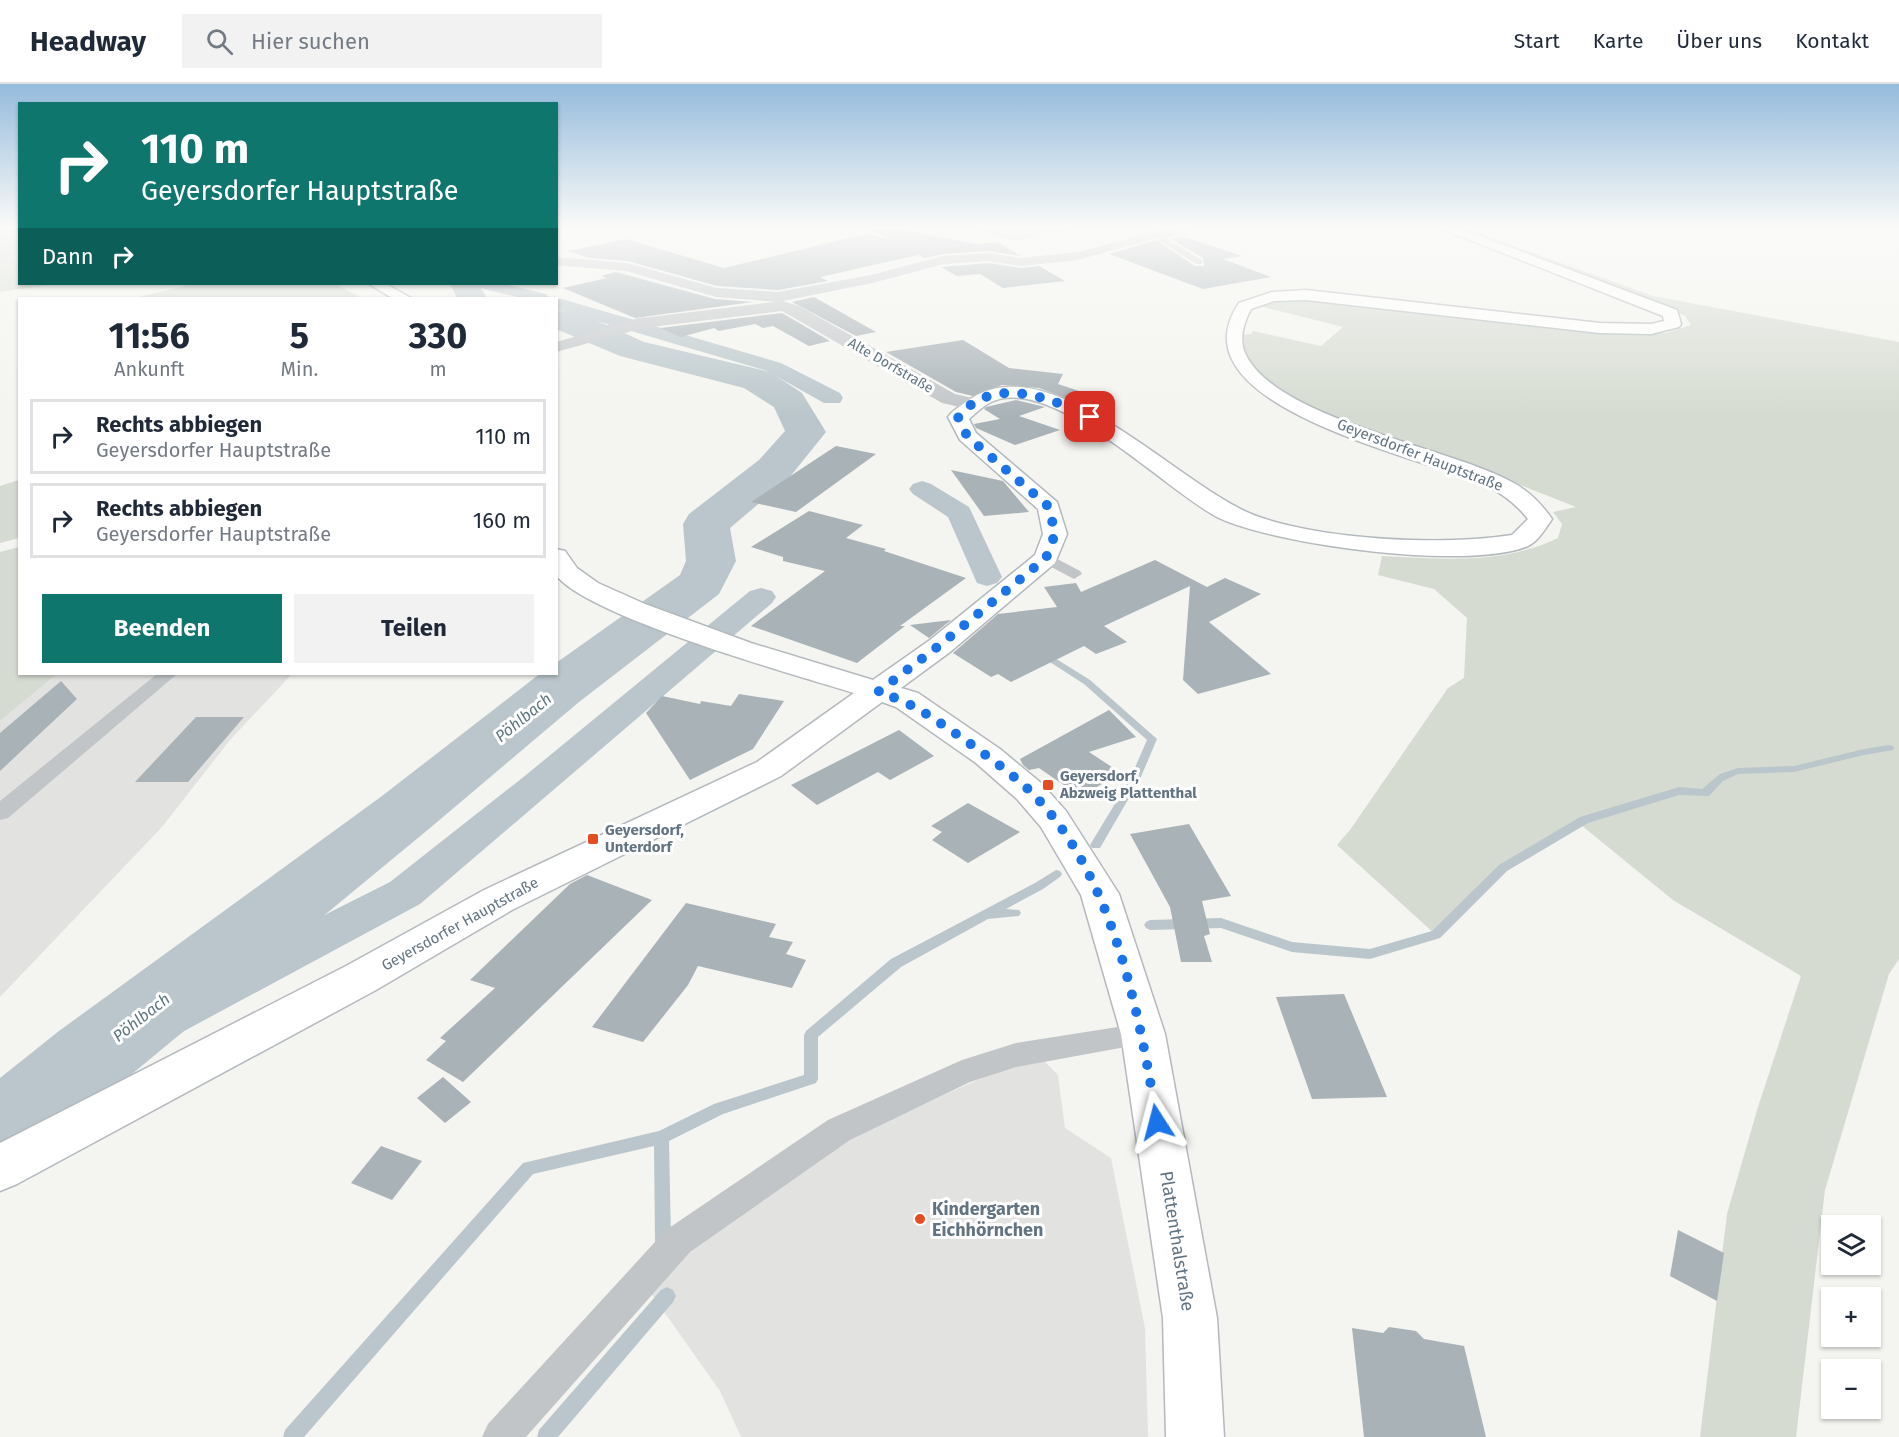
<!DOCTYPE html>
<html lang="de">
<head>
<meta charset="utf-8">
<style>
	:root { --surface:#fff; --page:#f2f2f3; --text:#1f2937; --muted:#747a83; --line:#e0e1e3; --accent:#0f766e }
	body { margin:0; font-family:"Fira Sans",sans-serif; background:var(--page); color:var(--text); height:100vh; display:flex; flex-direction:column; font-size:22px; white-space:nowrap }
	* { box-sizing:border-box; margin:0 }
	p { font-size:20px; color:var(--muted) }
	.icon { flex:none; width:33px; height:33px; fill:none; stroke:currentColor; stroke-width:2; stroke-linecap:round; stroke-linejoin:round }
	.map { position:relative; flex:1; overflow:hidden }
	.details { position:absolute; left:18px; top:213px; width:540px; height:378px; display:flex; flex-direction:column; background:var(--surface); border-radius:0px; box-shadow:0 2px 4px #0004 }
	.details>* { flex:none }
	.hud { position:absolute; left:18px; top:18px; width:540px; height:183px; border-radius:0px; box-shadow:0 2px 4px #0004; background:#0f766e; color:#fff; overflow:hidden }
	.fabs { position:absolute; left:1821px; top:1131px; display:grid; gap:12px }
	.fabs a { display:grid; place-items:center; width:60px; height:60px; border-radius:0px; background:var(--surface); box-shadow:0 2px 4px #0004; font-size:30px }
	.pin { position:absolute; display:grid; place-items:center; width:51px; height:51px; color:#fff; margin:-26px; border-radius:12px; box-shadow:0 3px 9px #0006 }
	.me { position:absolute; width:66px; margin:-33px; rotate:351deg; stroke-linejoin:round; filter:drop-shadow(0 0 4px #0008) }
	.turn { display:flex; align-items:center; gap:21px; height:126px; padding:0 24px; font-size:27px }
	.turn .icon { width:78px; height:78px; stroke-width:2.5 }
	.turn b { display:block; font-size:42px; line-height:51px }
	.then { display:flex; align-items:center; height:57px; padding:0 24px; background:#0003; gap:12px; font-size:22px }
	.eta { display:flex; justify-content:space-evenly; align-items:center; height:102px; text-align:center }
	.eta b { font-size:36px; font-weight:700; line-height:42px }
	.primary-button { display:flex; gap:12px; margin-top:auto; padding:12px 24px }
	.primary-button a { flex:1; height:69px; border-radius:0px; background:var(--accent); color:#fff; font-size:24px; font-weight:700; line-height:69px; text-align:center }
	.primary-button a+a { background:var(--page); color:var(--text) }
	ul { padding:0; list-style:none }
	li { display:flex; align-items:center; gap:18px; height:75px; margin:0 12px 9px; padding:0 12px; border:3px solid var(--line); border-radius:0px }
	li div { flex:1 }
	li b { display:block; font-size:22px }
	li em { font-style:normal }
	header { display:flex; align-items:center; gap:36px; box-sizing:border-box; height:84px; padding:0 30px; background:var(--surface); border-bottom:2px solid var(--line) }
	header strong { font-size:28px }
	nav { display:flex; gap:33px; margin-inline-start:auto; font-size:21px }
	.search { width:420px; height:54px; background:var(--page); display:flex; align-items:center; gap:15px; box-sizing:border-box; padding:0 21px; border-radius:0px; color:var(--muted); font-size:22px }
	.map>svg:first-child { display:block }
	.built { fill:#e2e3e1 }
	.green { fill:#d5dbd1 }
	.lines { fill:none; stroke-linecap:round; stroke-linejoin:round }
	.stream { fill:#bac6cb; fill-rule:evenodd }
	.canal { fill:#bac6cb; fill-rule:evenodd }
	.river { fill:#bac6cb; fill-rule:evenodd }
	.building { fill:#a9b2b7 }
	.secondary-casing { stroke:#b3b9bd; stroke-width:3 }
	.lane { fill:#c1c5c8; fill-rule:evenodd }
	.street { fill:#c1c5c8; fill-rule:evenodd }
	.secondary { fill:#fff; fill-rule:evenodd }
	.route { stroke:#1a73e8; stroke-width:10; stroke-dasharray:0 18 }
	.poi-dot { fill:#e54c1f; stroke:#fff; stroke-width:2 }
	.labels { text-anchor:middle; stroke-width:6; stroke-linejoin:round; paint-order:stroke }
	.far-street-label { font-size:14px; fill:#627482; stroke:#fff }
	.street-label { font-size:15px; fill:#627482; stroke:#fff }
	.poi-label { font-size:15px; font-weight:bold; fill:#627482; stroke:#fff; text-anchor:start }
	.water-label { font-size:16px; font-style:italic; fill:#5e777f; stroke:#fff }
	.near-poi-label { font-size:18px; font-weight:bold; fill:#627482; stroke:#fff; text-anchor:start }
	.near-street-label { font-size:18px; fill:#627482; stroke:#fff }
</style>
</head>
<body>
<header>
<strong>Headway</strong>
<div class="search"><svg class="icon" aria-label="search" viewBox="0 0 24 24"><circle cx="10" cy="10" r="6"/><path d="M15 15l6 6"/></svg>Hier suchen</div>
<nav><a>Start</a><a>Karte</a><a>Über uns</a><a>Kontakt</a></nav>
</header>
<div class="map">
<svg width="1899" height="1353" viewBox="0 0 1899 1353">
	<rect width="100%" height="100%" fill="#f4f4f0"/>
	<!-- built -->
	<g class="built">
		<polygon points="57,590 292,590 230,656 162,743 0,913 0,637"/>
		<polygon points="1037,970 1058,991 1065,1044 1111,1074 1145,1244 1148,1353 741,1353 720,1307 648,1205 677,1163 846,1054"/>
	</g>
	<!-- green -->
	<g class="green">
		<polygon points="0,143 19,143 20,200 56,200 0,208"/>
		<polygon points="962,143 1055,143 1069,147 1015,157"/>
		<path d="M1450 143H1461L1653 212 1899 258V875L1889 890 1825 1106 1796 1353H1700L1727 1130 1758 1023 1801 892 1673 816 1581 741 1503 784 1436 851 1337 761 1350 746 1448 604 1464 594 1467 534 1434 505 1378 491 1382 472C1442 475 1503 481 1558 454L1562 440 1553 428 1576 423 1500 393 1350 341 1292 314 1274 304 1259 289 1243 265 1241 251 1251 250 1253 247 1321 262 1343 243 1259 222 1295 214 1635 249H1666L1691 241 1685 232 1671 225Z"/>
		<polygon points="193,200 336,200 361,214 134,214"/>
		<polygon points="19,396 19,454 0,459 0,402"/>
		<polygon points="19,463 20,590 57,590 0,637 0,468"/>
	</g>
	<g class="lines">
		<!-- stream -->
		<g class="stream">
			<polygon points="1168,144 1171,145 1130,157 1127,156"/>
			<polygon points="644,233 646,236 588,248 585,246"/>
			<polygon points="1042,566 1090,596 1157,655 1140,695 1100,764 1092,764 1090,761 1130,695 1147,656 1084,600 1039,571 1037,569"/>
			<polygon points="1889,661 1893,662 1894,664 1893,666 1864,671 1794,688 1738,690 1723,697 1709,712 1679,711 1588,739 1507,787 1440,854 1370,875 1292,868 1221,844 1150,846 1146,844 1144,841 1146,838 1150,836 1221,834 1292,858 1370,865 1432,847 1499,781 1580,733 1679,703 1702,705 1720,690 1738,684 1794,682 1864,665"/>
			<polygon points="1056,786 1060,787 1062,790 1060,793 1043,805 1006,825 1019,826 1021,829 1019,832 988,835 901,883 818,953 818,995 816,999 723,1030 669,1057 671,1157 669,1163 663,1165 657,1163 655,1157 654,1062 533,1090 304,1353 283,1353 285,1346 523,1079 659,1047 714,1020 804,991 804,951 806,947 891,875 1035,799"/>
			<polygon points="667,1203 673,1206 676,1212 673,1218 558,1353 537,1353 539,1346 661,1206"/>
		</g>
		<!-- canal -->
		<g class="canal">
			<polygon points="478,200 504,200 546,210 549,214 522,214 480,204"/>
			<polygon points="553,214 562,215 781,279 840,309 843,314 840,319 824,319 767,287 556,225 556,214"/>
			<polygon points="922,397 931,400 969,423 1002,493 997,499 987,502 977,499 948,433 913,410 909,405 913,400"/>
			<polygon points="761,504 772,507 776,513 772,519 420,820 108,988 90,994 72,988 65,973 72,958 390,798 526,691 750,507"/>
		</g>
		<!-- river -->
		<g class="river">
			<polygon points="450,200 478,200 487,214 457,214"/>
			<polygon points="556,226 582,230 644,258 770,288 802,309 826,348 789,394 730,444 736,477 719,510 579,618 430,744 121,999 33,1078 0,1091 0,994 59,947 382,712 537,592 541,590 556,590 556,579 680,491 686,477 683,440 689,430 759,376 785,347 774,323 744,304 620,272 556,245"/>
		</g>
	</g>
	<!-- building -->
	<g class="building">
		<polygon points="874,143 890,143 976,160 997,158 1021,172 988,167 943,170 925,174 918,171 820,193 828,197 778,206 717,202 628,177 590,174 568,167 626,155 724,184 866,150 890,155 873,146"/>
		<polygon points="1182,152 1242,172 1223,175 1271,193 1203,205 1109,170 1156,156 1195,182 1204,182 1203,174 1171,155"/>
		<polygon points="988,179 1021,184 1039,182 1065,197 1003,204 980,190 957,192 941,183"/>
		<polygon points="616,188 715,215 753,218 635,234 563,204 607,194 601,192"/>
		<polygon points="814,213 876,248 856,252 792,218"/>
		<polygon points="782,229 830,257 809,262 773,242 763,244 755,240 719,247 714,244 681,253 660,244"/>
		<polygon points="963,256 1009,284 1063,290 1058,300 1085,309 1068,315 1039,304 1002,301 973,312 956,308 886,268"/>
		<polygon points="1016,316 1045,323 1019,332 1060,346 1015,361 976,344 974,340 1000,335 984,325 986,323"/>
		<polygon points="836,362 876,370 796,428 751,418"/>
		<polygon points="951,386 1003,397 1029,428 984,432"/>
		<polygon points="809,427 863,441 846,454 886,465 884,467 966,494 900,542 905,542 857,579 751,542 825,487 783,477 783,473 751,463"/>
		<polygon points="1155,476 1207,503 1225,494 1261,510 1209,538 1271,590 1198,610 1183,596 1190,502 1104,542 1127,558 1096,570 1084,562 1011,598 998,590 991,593 953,569 998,530 1057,523 1044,503 1076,499 1081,508"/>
		<polygon points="951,536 929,554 910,541"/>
		<polygon points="61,597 77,615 0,687 0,649"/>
		<polygon points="739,610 784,617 753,665 690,696 646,629 662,612 700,620 701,617 731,622"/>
		<polygon points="1109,626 1136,653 1089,668 1121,689 1083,711 1071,702 1068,704 1039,684 1029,686 1023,681 1020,675"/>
		<polygon points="196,633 244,633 188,698 135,698"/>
		<polygon points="899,646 934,672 890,696 878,688 817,721 791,701"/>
		<polygon points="968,719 1020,748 968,779 932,756 942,748 931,742"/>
		<polygon points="1189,740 1231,812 1202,817 1210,850 1204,852 1212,878 1181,878 1170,823 1130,750"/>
		<polygon points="587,791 652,816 463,998 426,976 446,957 440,954 495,904 470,896 570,800"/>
		<polygon points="686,819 776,840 769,853 793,858 786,870 806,876 792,904 698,882 688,901 643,958 592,943"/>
		<polygon points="1344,910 1387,1013 1312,1015 1276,913"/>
		<polygon points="443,993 471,1018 445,1039 417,1014"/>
		<polygon points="381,1062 422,1077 392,1116 351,1099"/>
		<polygon points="1678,1146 1724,1169 1717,1217 1670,1192"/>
		<polygon points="1389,1243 1416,1247 1424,1255 1464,1262 1486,1353 1364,1353 1352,1244 1383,1249"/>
	</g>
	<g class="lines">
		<!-- secondary casing -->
		<g class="secondary-casing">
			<g id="secondary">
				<path d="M1437 143H1456L1677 226 1681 240 1679 243 1651 250 1600 249 1306 216 1274 217 1251 225C1243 240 1238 258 1247 273 1281 335 1444 363 1508 396 1527 405 1540 418 1552 435 1546 444 1538 457 1528 462 1469 487 1277 461 1219 434 1167 408 1052 289 991 318 983 322 976 329 969 335L976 349 1057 418 1067 450 1055 479 950 568 901 604 918 609 1000 665 1041 699 1066 727 1119 810 1165 950 1217 1234 1224 1353H1166L1163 1234 1121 950 1081 811 1041 743 1017 715 976 679 896 623 882 618 781 692 512 826 376 906 17 1100 0 1107V1059L346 882 484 806 757 678 854 609C796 591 588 533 556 491V465L565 467 577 484 598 499 645 520 751 559 873 596 930 556 1035 471 1043 450 1038 425 960 356 948 333C953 326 962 321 969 316 1051 258 1184 408 1259 433 1328 456 1441 462 1512 451L1528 435C1517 421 1504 411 1489 403 1429 374 1168 323 1239 219L1272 208 1306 206 1600 239 1651 240 1664 237 1663 232Z"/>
				<polygon points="369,200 386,200 411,214 392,214"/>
			</g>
		</g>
		<!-- lane -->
		<g class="lane">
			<polygon points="1179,143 1189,144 1166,155 1202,176 1202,180 1196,180 1158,156 1158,150"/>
			<polygon points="1046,469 1080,487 1082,490 1074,495 1040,477 1038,474"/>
			<polygon points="157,590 177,590 8,734 0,736 0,717"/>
			<polygon points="1143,939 1153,942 1157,950 1153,958 1016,983 970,998 850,1056 690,1168 526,1353 482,1353 488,1340 666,1146 828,1036 962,976 1016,959"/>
		</g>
		<!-- street -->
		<g class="street">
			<polygon points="1173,143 1195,143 1078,176 1021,182 988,177 944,180 872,199 778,218 716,213 626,187 556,181 556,173 627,179 717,204 778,208 871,191 943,172 988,169 1021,174 1078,168"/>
			<polygon points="782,217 799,222 955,310 976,315 979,319 969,325 942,319 782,227 643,244 556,268 556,258 642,234"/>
		</g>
		<!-- secondary -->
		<use href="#secondary" class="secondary"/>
	</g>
	<!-- sky -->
	<linearGradient id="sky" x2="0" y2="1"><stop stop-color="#95bbdc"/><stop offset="0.43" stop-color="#fafaf8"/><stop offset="1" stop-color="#fafaf8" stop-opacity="0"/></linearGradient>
	<rect width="1899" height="333" fill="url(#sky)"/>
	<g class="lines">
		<!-- route -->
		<path class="route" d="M1090 333C1049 313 993 291 958 333L967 352 1049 423 1055 450 1046 474 940 561 878 608C914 619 934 635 965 656 987 672 1010 688 1030 707 1113 789 1139 927 1157 1038"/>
	</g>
	<!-- markers -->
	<g class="poi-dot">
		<rect x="1042" y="695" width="12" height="12" rx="3"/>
		<rect x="587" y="749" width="12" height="12" rx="3"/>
		<circle cx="920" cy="1135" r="6"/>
	</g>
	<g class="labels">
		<!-- far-street labels -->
		<g class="far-street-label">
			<text transform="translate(891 281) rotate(30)" y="5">Alte Dorfstraße</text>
		</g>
		<!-- street labels -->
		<g class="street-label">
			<text transform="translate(1420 371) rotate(21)" y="5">Geyersdorfer Hauptstraße</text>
			<text transform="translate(460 840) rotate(-29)" y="5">Geyersdorfer Hauptstraße</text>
		</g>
		<!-- poi labels -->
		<g class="poi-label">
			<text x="1060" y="697">Geyersdorf,<tspan x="1060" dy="17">Abzweig Plattenthal</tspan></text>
			<text x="605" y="751">Geyersdorf,<tspan x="605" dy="17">Unterdorf</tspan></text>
		</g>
		<!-- water labels -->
		<g class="water-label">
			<text transform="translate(523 633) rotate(-39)" y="6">Pöhlbach</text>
			<text transform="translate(141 933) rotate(-38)" y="6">Pöhlbach</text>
		</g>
		<!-- near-poi labels -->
		<g class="near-poi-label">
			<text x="932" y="1131">Kindergarten<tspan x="932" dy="21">Eichhörnchen</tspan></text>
		</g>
		<!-- near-street labels -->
		<g class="near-street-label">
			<text transform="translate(1177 1157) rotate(81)" y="6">Plattenthalstraße</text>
		</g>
	</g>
</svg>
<div class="fabs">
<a><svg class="icon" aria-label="layers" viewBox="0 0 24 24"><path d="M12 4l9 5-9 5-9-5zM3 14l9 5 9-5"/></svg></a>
<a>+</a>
<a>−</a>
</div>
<div class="pin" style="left:1090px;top:333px;background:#d93025"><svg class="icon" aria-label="arrive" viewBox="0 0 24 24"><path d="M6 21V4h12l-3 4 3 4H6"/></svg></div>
<svg class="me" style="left:1157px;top:1038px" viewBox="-20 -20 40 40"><path d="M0-17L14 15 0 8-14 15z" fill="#1a73e8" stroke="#fff" stroke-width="4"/></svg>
<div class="hud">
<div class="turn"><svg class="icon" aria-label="right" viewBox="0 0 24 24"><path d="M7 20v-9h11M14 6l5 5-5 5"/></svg><div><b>110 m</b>Geyersdorfer Hauptstraße</div></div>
<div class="then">Dann<svg class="icon" aria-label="right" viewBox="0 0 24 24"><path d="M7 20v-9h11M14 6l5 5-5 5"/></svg></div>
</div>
<section class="details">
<div class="eta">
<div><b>11:56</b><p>Ankunft</p></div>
<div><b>5</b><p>Min.</p></div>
<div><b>330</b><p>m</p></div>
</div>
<ul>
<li><svg class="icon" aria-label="right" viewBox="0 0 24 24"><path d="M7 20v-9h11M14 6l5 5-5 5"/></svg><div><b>Rechts abbiegen</b><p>Geyersdorfer Hauptstraße</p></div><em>110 m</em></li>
<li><svg class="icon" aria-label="right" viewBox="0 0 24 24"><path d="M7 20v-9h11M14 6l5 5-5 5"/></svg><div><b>Rechts abbiegen</b><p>Geyersdorfer Hauptstraße</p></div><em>160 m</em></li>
</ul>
<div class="primary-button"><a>Beenden</a><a>Teilen</a></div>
</section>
</div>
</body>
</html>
